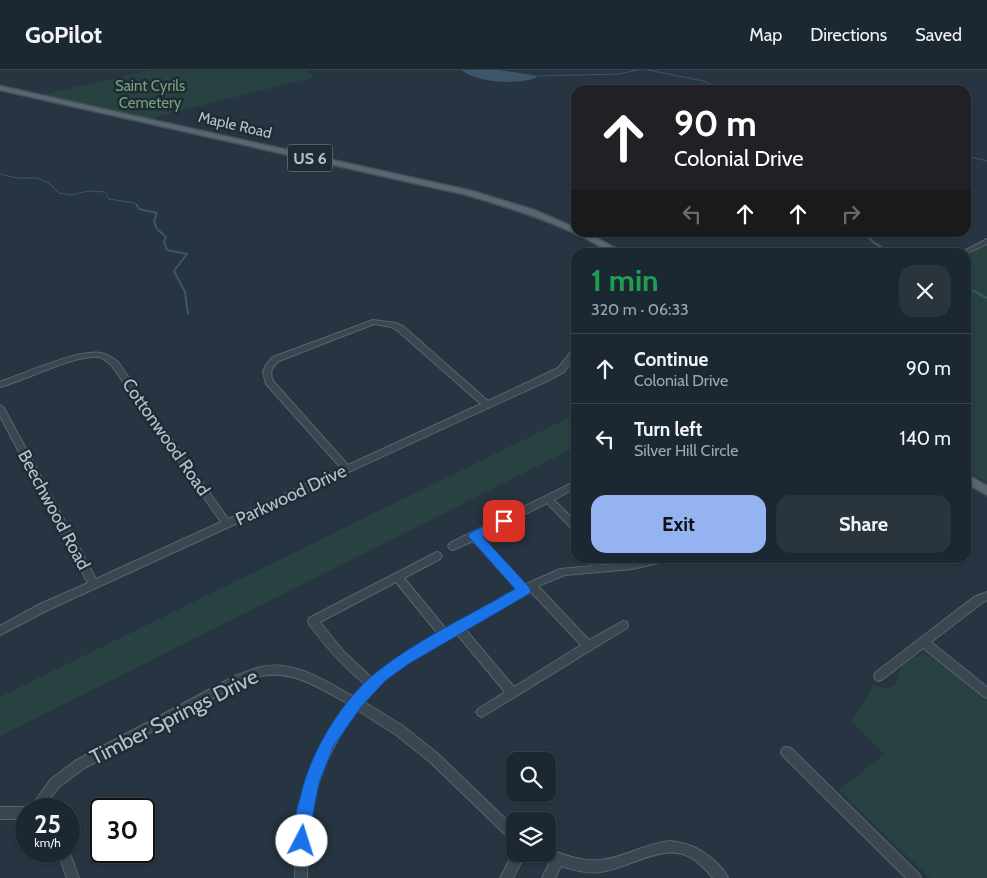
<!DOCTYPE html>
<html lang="en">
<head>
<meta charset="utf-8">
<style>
	:root { --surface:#1c2831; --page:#29343d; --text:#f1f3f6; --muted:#a0a6ab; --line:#3a444d; --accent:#95b2f1 }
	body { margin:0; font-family:Cabin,sans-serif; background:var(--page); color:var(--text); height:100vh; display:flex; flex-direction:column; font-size:19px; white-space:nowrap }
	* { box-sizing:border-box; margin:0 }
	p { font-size:16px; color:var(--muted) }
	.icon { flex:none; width:28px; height:28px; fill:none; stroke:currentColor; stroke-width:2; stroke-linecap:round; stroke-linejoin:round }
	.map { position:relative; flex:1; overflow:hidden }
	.panel { position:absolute; left:571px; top:178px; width:400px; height:315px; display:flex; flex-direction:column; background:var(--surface); border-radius:15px; box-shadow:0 1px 4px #0004,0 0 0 1px var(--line) }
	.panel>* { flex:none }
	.top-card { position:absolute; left:571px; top:15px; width:400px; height:152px; border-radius:15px; box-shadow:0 1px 4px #0004,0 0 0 1px var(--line); background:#202124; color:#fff; overflow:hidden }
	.tools { position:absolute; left:506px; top:682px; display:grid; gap:10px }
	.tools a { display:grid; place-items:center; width:50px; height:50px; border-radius:10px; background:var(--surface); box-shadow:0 1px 4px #0004,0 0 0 1px var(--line); font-size:25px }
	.speed { position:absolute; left:15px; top:728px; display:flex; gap:10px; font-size:25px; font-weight:700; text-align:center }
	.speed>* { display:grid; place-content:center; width:65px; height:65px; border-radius:50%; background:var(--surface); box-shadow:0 1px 4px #0004,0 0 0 1px var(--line); line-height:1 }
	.speed small { font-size:12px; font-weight:400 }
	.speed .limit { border:2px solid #111; border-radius:8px; background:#fff; color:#111 }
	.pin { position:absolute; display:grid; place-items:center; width:42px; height:42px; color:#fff; margin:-21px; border-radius:10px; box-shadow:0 2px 8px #0006 }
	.me { position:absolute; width:55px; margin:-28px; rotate:5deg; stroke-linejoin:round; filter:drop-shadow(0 0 4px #0008) }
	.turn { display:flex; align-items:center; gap:18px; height:105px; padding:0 20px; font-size:22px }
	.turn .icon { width:65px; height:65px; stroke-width:2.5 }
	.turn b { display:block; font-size:35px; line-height:42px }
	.lanes { display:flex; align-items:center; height:48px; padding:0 20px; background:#0003; justify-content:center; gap:25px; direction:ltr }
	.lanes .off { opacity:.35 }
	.round { display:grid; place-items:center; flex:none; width:52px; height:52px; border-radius:15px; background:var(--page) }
	.headline { display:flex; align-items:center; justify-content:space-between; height:85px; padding:0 20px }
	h1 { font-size:30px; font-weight:800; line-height:38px; color:#1e9e55 }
	.cta { display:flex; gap:10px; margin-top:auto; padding:10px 20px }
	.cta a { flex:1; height:58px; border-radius:15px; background:var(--accent); color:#111; font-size:20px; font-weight:800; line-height:58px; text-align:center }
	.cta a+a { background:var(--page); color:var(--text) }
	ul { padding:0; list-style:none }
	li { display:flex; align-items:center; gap:15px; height:70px; padding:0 20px; border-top:1px solid var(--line) }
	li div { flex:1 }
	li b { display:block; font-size:19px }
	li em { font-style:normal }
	header { display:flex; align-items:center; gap:30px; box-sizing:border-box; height:70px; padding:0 25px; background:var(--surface); border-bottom:1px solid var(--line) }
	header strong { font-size:24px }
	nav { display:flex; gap:28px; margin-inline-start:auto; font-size:18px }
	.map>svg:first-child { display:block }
	.green { fill:#284241 }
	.water { fill:#3c5669 }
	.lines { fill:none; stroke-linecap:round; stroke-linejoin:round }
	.stream-far1 { stroke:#3c5669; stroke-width:1 }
	.stream { stroke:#3c5669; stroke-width:2 }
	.minor-casing { stroke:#58646e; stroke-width:2 }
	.major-casing { stroke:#44505a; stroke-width:3 }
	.minor { fill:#3a4750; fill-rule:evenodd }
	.major { fill:#596670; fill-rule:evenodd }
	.route { fill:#1a73e8; stroke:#114b97 }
	.labels { text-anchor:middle; stroke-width:5; stroke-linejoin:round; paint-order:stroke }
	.far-park-label { font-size:15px; fill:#76a07a; stroke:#1f2c36 }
	.far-street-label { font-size:15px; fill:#b7c1cb; stroke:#1f2c36 }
	.shield { fill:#1f2c36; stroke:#89949e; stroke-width:1 }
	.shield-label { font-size:16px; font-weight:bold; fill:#b7c1cb }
	.street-label { font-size:18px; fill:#b7c1cb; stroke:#1f2c36 }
	.near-street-label { font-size:21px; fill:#b7c1cb; stroke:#1f2c36 }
</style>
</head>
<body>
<header>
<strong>GoPilot</strong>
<nav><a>Map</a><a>Directions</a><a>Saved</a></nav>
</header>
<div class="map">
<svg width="987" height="808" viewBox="0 0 987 808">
	<rect width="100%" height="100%" fill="#263541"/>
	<!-- green -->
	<g class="green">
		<polygon points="151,0 305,0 315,7 144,50 36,26"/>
		<polygon points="987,174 987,413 966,400 966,184"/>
		<polygon points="576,344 576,377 0,666 0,627"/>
		<path d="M923 584 934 587 987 629V808H930L839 720 885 684 851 651 874 615C882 618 894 621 898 610 899 608 898 605 899 602 901 594 915 585 923 584Z"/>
	</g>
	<!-- water -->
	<path class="water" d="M462 0H499L539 6C522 16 476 13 462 0Z"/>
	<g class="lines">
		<!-- stream-far1 -->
		<g class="stream-far1">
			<polyline points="648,0 703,11 726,20"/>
			<polyline points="539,6 618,4 638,0"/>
			<polyline points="966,86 987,91"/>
			<polyline points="0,104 17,108 37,108 49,113 59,123 72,125 88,121 105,122 109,129 135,133 137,137"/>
		</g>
		<!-- stream -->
		<g class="stream">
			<polyline points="137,135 139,139 157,143 154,151 157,159 166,167 164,172 167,180 187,184 174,201 185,222 188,244"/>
			<polyline points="864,162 874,173 891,182"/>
			<polyline points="966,217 987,228"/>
		</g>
		<!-- minor casing -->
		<g class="minor-casing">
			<g id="minor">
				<polygon points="987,169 987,174 967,183 962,182"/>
				<path d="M373 250 396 253 404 257 488 331 558 298 573 279H576V286L564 302 547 311 48 540 0 565V556L40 534 88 513 0 346V335L4 338 96 509 221 452 112 296C108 293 104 288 99 287 76 284 24 311 0 317V312C23 304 78 279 101 283 107 284 113 288 118 292L228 449 341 398 266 314 263 302 266 295 273 287ZM374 254 391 257 398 261 481 334 348 395 273 311C269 302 272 297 279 291Z"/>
				<path d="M572 413 575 414 576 416 575 418 554 430 576 452V461L573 460 547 433 480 467 524 515 560 499 591 496 589 488H599L601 495C624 494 646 488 670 488L668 491 632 499 565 505 538 516 589 570 623 551 627 552 628 555 627 558 482 647 478 645 476 642 478 639 505 622 456 563C423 582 388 602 364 632L403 656 437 683 515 758V772L511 770 429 691 395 664 357 640C316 697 308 738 307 808H295C296 737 306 692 349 634 322 620 293 599 261 606 255 607 249 610 243 612L83 699 59 717 42 739H26V749H0V737H26L29 739 51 709 75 691 235 606C244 603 252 599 261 597 294 589 326 612 354 627L365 614C343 597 326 577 309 554L308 551 309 548 437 482 440 483 442 486 440 489 404 508 446 559 516 519 473 471 453 480 450 479 448 476 450 473ZM396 512 438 564 401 586 372 608 344 582 320 552ZM530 521 581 575 514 617 465 559 523 525 527 524Z"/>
				<polygon points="987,522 987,530 982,533 931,572 987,617 987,628 983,626 923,578 883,609 879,611 875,609 874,606 875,603 974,527"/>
				<polygon points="787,677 791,678 919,804 921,808 906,808 783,686 781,682 783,678"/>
				<path d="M669 771C690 773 704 780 719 795 722 799 726 803 728 808H713C707 801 701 794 693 789 664 770 630 799 600 802 587 804 573 800 561 796L555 808H542L550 792 541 788 539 784H548V779C564 785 583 792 601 790 625 787 645 774 669 771Z"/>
				<polygon points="69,780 69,781 79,808 67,808 57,781 69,781"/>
				<polygon points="515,780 515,784 525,784 513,808 500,808"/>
			</g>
		</g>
		<!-- major casing -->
		<g class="major-casing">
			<g id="major">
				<path d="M0 16 472 121 534 140 576 158V162H586L622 182C610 184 598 175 587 169 549 150 508 137 467 125L0 20Z"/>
				<polygon points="966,404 987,416 987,425 966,413"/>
			</g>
		</g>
		<!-- minor -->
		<use href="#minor" class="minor"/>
		<!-- major -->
		<use href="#major" class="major"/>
	</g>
	<!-- route -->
	<path class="route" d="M504 447 510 451 508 454 483 467 529 517 531 521 529 524 410 593 386 610 361 637 333 677 319 713 307 776 302 779 296 776C289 761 297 740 301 724 311 681 343 628 378 601 418 569 471 545 515 519L468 466 470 463Z"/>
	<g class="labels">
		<!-- far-park labels -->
		<g class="far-park-label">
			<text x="150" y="21">Saint Cyrils<tspan x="150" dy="17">Cemetery</tspan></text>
		</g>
		<!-- far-street labels -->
		<g class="far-street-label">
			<text transform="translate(235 55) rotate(13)" y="5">Maple Road</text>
		</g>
		<!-- shield labels -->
		<rect class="shield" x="287.5" y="74.5" width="45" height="27" rx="4"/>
		<g class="shield-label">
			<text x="310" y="94">US 6</text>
		</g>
		<!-- street labels -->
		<g class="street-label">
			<text transform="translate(166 367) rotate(55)" y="6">Cottonwood Road</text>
			<text transform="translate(291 425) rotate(-25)" y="6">Parkwood Drive</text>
			<text transform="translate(54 440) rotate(62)" y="6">Beechwood Road</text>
		</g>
		<!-- near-street labels -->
		<g class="near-street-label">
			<text transform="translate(174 647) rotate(-27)" y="7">Timber Springs Drive</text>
		</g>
	</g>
</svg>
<div class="tools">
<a><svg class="icon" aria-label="search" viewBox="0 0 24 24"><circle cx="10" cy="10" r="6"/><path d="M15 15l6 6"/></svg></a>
<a><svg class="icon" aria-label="layers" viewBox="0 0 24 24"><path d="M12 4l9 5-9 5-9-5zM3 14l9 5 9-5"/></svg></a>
</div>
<div class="speed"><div>25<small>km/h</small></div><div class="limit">30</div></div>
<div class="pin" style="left:504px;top:451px;background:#d93025"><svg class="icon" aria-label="arrive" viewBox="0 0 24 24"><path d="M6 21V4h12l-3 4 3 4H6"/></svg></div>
<svg class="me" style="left:302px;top:771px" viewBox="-20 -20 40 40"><circle r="19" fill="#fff"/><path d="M0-13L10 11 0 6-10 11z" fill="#1a73e8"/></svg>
<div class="top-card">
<div class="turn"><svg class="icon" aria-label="ahead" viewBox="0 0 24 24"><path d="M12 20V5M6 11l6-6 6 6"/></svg><div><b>90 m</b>Colonial Drive</div></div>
<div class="lanes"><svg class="icon off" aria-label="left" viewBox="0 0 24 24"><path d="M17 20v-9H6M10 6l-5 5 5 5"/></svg><svg class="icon" aria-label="ahead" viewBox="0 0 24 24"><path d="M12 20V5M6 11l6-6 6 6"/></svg><svg class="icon" aria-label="ahead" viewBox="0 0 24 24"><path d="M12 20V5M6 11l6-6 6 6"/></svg><svg class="icon off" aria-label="right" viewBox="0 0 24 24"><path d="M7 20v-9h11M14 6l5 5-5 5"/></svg></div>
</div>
<section class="panel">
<div class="headline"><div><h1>1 min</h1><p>320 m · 06:33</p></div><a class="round"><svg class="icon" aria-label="close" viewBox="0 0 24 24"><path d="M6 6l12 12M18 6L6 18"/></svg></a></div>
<ul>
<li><svg class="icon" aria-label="ahead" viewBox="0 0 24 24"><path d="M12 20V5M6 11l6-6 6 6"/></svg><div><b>Continue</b><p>Colonial Drive</p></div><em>90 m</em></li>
<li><svg class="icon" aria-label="left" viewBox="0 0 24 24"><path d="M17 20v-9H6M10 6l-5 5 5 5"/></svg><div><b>Turn left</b><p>Silver Hill Circle</p></div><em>140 m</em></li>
</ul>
<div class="cta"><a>Exit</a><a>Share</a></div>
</section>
</div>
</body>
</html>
